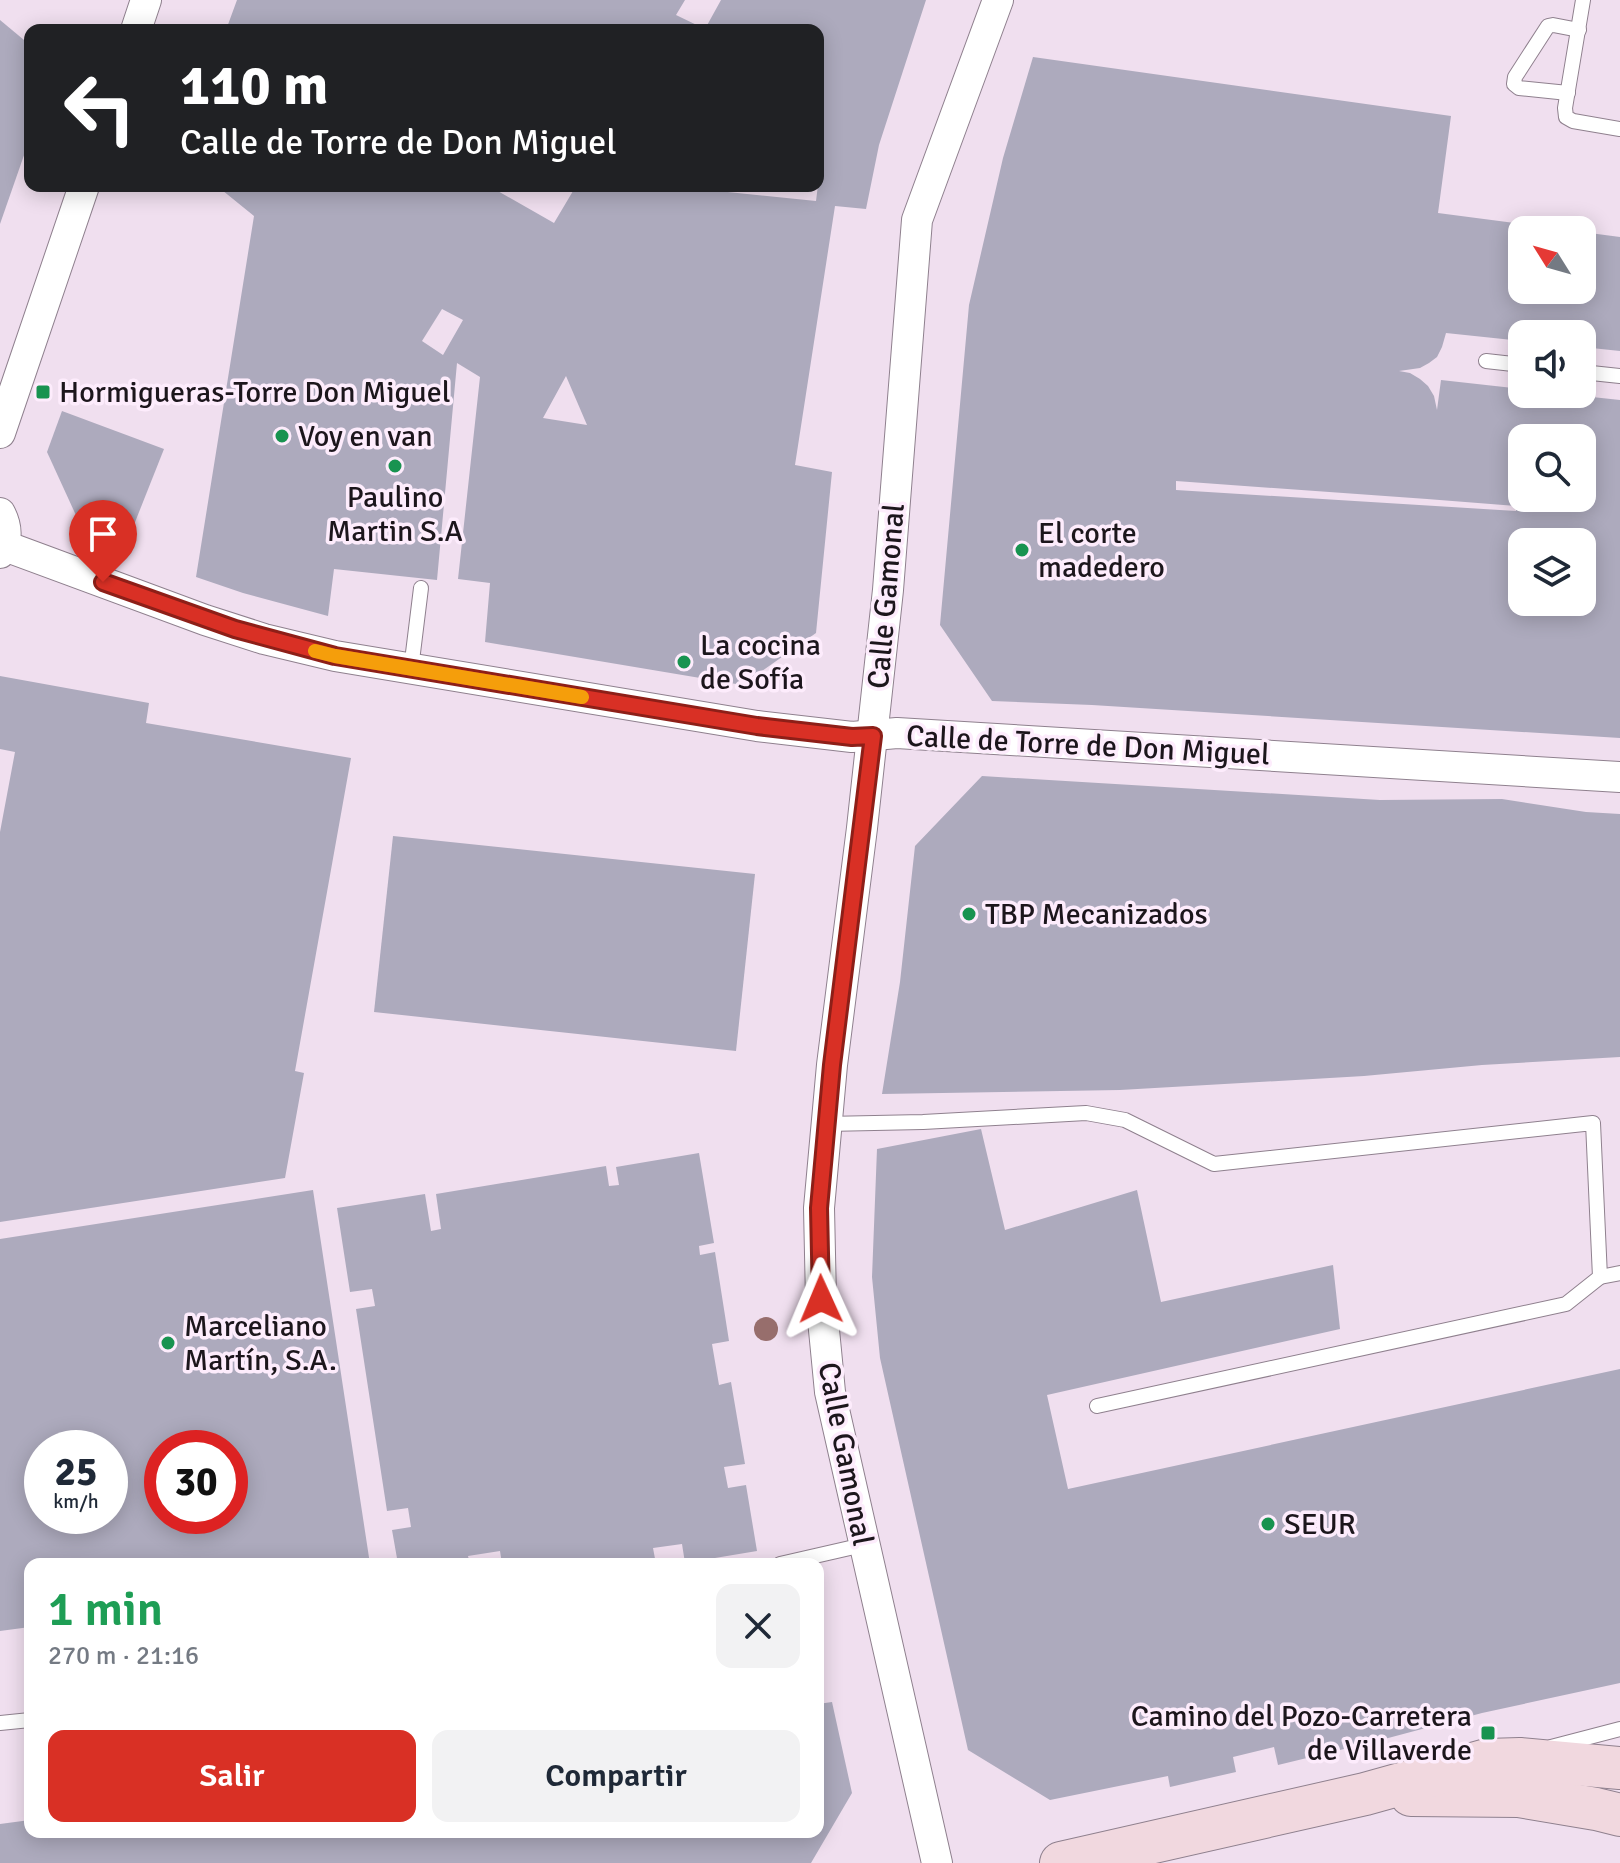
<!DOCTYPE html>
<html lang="es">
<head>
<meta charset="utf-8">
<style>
	:root { --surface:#fff; --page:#f2f2f3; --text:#1f2937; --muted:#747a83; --accent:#d93025 }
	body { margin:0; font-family:Signika,sans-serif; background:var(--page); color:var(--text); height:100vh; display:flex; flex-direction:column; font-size:30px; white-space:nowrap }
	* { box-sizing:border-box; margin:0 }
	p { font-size:26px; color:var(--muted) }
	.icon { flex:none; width:44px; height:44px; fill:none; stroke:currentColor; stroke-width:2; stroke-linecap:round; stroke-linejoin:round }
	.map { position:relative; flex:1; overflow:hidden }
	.drawer { position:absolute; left:24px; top:1558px; width:800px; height:280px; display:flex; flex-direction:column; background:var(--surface); border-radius:16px; box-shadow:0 4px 20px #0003 }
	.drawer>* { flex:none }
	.top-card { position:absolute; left:24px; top:24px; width:800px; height:168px; border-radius:16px; box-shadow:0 4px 20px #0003; background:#202124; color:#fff; overflow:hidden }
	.needle { width:52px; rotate:307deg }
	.tools { position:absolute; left:1508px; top:216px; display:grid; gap:16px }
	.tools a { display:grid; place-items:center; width:88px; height:88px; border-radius:16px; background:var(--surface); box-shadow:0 4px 20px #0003; font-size:40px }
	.speed { position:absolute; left:24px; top:1430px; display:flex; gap:16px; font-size:40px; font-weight:700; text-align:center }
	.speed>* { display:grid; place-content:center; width:104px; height:104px; border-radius:50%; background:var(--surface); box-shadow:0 4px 20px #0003; line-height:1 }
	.speed small { font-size:20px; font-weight:400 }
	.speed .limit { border:12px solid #d22; background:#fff; color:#111 }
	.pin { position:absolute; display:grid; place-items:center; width:68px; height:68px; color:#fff; margin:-82px -34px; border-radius:50% 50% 50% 0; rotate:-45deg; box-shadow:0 0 8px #0007 }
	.pin .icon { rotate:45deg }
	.me { position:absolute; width:88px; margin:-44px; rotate:359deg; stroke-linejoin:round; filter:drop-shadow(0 0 6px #0008) }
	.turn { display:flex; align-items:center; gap:28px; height:168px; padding:0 24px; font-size:36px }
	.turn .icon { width:104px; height:104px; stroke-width:2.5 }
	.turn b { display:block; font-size:56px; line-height:68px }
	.round { display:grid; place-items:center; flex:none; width:84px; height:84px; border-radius:16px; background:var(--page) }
	.head { display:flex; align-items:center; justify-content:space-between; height:136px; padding:0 24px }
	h1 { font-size:48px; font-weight:600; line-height:60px; color:#1e9e55 }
	.button { display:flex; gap:16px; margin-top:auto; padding:16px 24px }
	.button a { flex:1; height:92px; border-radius:16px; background:var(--accent); color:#fff; font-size:32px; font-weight:600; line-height:92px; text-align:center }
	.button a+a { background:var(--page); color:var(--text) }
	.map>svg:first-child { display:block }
	.building { fill:#adaabd; fill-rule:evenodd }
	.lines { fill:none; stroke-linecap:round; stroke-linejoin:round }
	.lane-casing { stroke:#8f808e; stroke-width:16 }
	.street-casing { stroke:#8f808e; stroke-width:32 }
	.secondary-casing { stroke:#8f808e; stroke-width:44 }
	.lane { stroke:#fff; stroke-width:14 }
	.street { stroke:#fff; stroke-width:30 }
	.secondary { stroke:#f1d8df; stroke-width:42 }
	.tree { fill:#976e6c }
	.route-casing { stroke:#8d1f18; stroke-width:20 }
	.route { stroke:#d93025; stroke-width:14 }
	.slow { stroke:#f59e0b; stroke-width:14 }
	.poi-dot { fill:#189350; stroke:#fdecfc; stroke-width:3 }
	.labels { text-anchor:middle; stroke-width:7; stroke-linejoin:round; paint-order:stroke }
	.poi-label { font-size:30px; fill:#1c161c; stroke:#fdecfc; text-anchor:start }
	.street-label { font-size:30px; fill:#1c161c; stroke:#fdecfc }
</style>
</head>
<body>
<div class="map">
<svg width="1620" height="1863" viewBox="0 0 1620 1863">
	<rect width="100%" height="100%" fill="#f0dfef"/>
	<!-- building -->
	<g class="building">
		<path d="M237 0H685L676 15 705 29 721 0H926L879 145 866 209 835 206 795 465 832 472 816 633 742 685 485 642 490 583 458 579 480 377 457 363 437 580 334 569 328 616 243 593 196 577 254 216 217 186H489L554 223 576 186H691L689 188 816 201 824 137 818 136V30H226ZM442 309 463 320 443 355 422 341ZM566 376 587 425 543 418Z"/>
		<polygon points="0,20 30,45 30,138 0,224"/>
		<path d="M1033 57 1451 116 1438 213 1553 228V230H1522V290H1582V232L1620 237V351L1582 347V334H1522V341L1446 333 1442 347 1437 357 1429 363 1420 368 1399 371 1410 373 1420 379 1428 386 1434 396 1437 410 1441 380 1522 389V394H1564L1620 400V738L1092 705 992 701 940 625 969 305 1003 158ZM1522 438H1582V498H1522ZM1176 481 1427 499 1516 506V511L1176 490ZM1522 542H1582V602H1522Z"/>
		<polygon points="62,411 164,449 124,550 85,535 47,452"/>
		<polygon points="0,676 149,703 146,723 351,758 295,1071 304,1073 285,1178 0,1222 0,832 15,752 0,749"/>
		<polygon points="982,776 1380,800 1502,799 1586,812 1620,814 1620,1057 1482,1065 1364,1076 1120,1090 882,1094 900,982 915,846"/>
		<polygon points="393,836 755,874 736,1051 374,1012"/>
		<polygon points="981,1129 1005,1230 1137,1190 1161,1302 1333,1265 1340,1329 1047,1395 1068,1489 1620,1369 1620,1683 1482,1713 1377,1741 1278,1765 1274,1747 1233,1757 1236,1772 1170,1787 1168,1776 1050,1800 968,1750 880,1358 872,1277 877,1149"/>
		<polygon points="699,1153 714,1243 699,1246 700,1255 715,1252 729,1341 712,1344 719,1385 731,1382 745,1464 724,1467 728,1488 746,1485 757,1551 685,1563 682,1544 653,1548 656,1564 502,1564 500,1551 468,1556 470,1564 398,1564 392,1530 411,1527 408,1508 387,1511 356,1309 375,1306 372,1289 350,1292 337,1208 425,1194 431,1231 441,1229 436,1194 606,1166 609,1186 619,1185 616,1167"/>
		<path d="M313 1190 370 1564H30V1627L0 1631V1239ZM42 1448H110V1516H42ZM162 1448H230V1516H162Z"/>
		<polygon points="832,1702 852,1793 811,1863 0,1863 0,1824 30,1820 30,1832 818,1832 818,1704"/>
	</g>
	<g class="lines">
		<!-- lane casing -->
		<g class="lane-casing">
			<g id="lane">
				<polyline points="1583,0 1565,108 1566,117 1573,121 1620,129"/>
				<polyline points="1568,93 1519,88 1514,84 1515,77 1548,26 1553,25 1579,30"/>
				<polyline points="1486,361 1522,365"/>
				<polyline points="1582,372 1620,376"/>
				<polyline points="411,669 421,588"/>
				<polyline points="826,1124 923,1122 1086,1113 1125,1120 1214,1164 1593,1123 1600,1277 1566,1304 1097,1406"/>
				<polyline points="1600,1277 1620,1273"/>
				<polyline points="780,1564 863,1545"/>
				<polyline points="0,1723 30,1720"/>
				<polyline points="1551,1747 1620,1729"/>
			</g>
		</g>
		<!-- street casing -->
		<g class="street-casing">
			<g id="street">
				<polyline points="136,30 146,0"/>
				<polyline points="0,433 84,186"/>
				<path d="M0 513C7 526 8 540 0 553"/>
				<polyline points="5,546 205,620 264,639 335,656 757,726 852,737 897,733 1620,777"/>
				<polyline points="937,1863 830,1392 821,1299 819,1208 832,1065 862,828 888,590 917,220 998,0"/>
			</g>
		</g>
		<!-- secondary casing -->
		<g class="secondary-casing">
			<g id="secondary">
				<polyline points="1411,1795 1519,1796 1596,1809 1620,1815"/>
				<polyline points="1061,1863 1365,1794 1487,1760 1520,1759 1620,1768"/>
			</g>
		</g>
		<!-- lane -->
		<use href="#lane" class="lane"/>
		<!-- street -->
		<use href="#street" class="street"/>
		<!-- secondary -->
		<use href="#secondary" class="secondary"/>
	</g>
	<!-- trees -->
	<circle class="tree" cx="766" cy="1329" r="12"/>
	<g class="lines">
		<!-- route casing -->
		<g class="route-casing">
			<polyline id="route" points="103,582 235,629 335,656 757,726 852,737 873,736 832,1065 819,1208 821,1299"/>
		</g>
		<!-- route -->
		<use href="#route" class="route"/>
		<!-- slow -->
		<polyline class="slow" points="315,651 335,656 582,697"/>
	</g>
	<!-- markers -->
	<g class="poi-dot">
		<rect x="35" y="384" width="16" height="16" rx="4"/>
		<circle cx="282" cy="436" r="8"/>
		<circle cx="395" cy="466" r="8"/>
		<circle cx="1022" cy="550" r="8"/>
		<circle cx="684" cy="662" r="8"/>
		<circle cx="969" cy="914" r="8"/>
		<circle cx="168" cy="1343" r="8"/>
		<circle cx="1268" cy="1524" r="8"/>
		<rect x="1480" y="1725" width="16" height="16" rx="4"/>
	</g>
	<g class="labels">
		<!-- poi labels -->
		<g class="poi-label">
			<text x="59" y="402">Hormigueras-Torre Don Miguel</text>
			<text x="298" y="446">Voy en van</text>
			<text x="395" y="507" text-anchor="middle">Paulino<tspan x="395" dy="34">Martin S.A</tspan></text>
			<text x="1038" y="543">El corte<tspan x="1038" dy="34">madedero</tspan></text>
			<text x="700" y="655">La cocina<tspan x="700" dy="34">de Sofía</tspan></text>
			<text x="985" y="924">TBP Mecanizados</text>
			<text x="184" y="1336">Marceliano<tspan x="184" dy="34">Martín, S.A.</tspan></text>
			<text x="1284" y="1534">SEUR</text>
			<text x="1472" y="1726" text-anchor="end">Camino del Pozo-Carretera<tspan x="1472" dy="34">de Villaverde</tspan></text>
		</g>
		<!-- street labels -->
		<g class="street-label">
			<text transform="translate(886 596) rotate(-85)" y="10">Calle Gamonal</text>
			<text transform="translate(1088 745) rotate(3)" y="10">Calle de Torre de Don Miguel</text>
			<text transform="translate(846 1454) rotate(79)" y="10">Calle Gamonal</text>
		</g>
	</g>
</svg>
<div class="tools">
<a><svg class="needle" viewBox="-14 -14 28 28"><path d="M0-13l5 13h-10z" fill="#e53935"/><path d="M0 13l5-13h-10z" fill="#747a83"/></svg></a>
<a><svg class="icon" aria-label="sound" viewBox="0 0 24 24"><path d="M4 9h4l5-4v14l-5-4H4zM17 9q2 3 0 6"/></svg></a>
<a><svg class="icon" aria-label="search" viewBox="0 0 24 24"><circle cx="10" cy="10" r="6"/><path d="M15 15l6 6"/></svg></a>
<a><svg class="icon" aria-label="layers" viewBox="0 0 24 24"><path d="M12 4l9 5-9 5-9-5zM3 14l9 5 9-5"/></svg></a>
</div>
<div class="speed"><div>25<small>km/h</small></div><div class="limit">30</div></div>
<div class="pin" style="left:103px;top:582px;background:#d93025"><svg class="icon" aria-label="arrive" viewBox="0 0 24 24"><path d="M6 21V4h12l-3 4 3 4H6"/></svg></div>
<svg class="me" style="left:821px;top:1299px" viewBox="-20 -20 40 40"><path d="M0-17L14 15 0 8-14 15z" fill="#d93025" stroke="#fff" stroke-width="4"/></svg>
<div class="top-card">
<div class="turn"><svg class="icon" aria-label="left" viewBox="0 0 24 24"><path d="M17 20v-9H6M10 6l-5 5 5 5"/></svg><div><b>110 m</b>Calle de Torre de Don Miguel</div></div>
</div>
<section class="drawer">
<div class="head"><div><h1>1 min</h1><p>270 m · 21:16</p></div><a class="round"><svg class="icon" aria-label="close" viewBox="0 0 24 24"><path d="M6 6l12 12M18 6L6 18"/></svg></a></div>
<div class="button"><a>Salir</a><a>Compartir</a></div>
</section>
</div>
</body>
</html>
